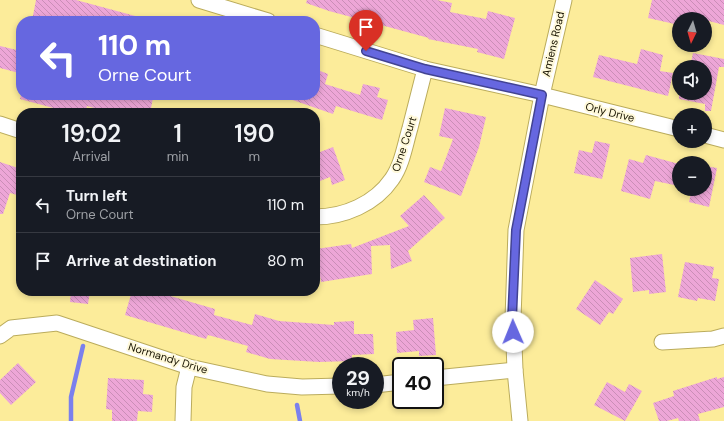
<!DOCTYPE html>
<html lang="en">
<head>
<meta charset="utf-8">
<style>
	:root { --surface:#171b24; --page:#242831; --text:#f1f3f6; --muted:#9ea1a6; --line:#363941 }
	body { margin:0; font-family:"DM Sans",sans-serif; background:var(--page); color:var(--text); height:100vh; display:flex; flex-direction:column; font-size:15px; white-space:nowrap }
	* { box-sizing:border-box; margin:0 }
	p { font-size:13px; color:var(--muted) }
	.icon { flex:none; width:22px; height:22px; fill:none; stroke:currentColor; stroke-width:2; stroke-linecap:round; stroke-linejoin:round }
	.map { position:relative; flex:1; overflow:hidden }
	.sheet { position:absolute; left:16px; top:108px; width:304px; height:188px; display:flex; flex-direction:column; background:var(--surface); border-radius:16px; box-shadow:0 2px 6px #0003 }
	.sheet>* { flex:none }
	.banner { position:absolute; left:16px; top:16px; width:304px; height:84px; border-radius:16px; box-shadow:0 2px 6px #0003; background:#6667e0; color:#fff; overflow:hidden }
	.needle { width:26px; rotate:185deg }
	.fabs { position:absolute; left:672px; top:12px; display:grid; gap:8px }
	.fabs a { display:grid; place-items:center; width:40px; height:40px; border-radius:50%; background:var(--surface); box-shadow:0 2px 6px #0003; font-size:20px }
	.speed { position:absolute; left:332px; top:357px; display:flex; gap:8px; font-size:20px; font-weight:700; text-align:center }
	.speed>* { display:grid; place-content:center; width:52px; height:52px; border-radius:50%; background:var(--surface); box-shadow:0 2px 6px #0003; line-height:1 }
	.speed small { font-size:10px; font-weight:400 }
	.speed .limit { border:2px solid #111; border-radius:6px; background:#fff; color:#111 }
	.pin { position:absolute; display:grid; place-items:center; width:34px; height:34px; color:#fff; margin:-41px -17px; border-radius:50% 50% 50% 0; rotate:-45deg; box-shadow:0 0 4px #0007 }
	.pin .icon { rotate:45deg }
	.me { position:absolute; width:44px; margin:-22px; rotate:359deg; stroke-linejoin:round; filter:drop-shadow(0 0 3px #0008) }
	.turn { display:flex; align-items:center; gap:14px; height:84px; padding:0 16px; font-size:18px }
	.turn .icon { width:52px; height:52px; stroke-width:2.5 }
	.turn b { display:block; font-size:28px; line-height:34px }
	.eta { display:flex; justify-content:space-evenly; align-items:center; height:68px; text-align:center }
	.eta b { font-size:24px; font-weight:600; line-height:28px }
	ul { padding:0; list-style:none }
	li { display:flex; align-items:center; gap:12px; height:56px; padding:0 16px; border-top:1px solid var(--line) }
	li div { flex:1 }
	li b { display:block; font-size:15px }
	li em { font-style:normal }
	.map>svg:first-child { display:block }
	.lines { fill:none; stroke-linecap:round; stroke-linejoin:round }
	.stream { stroke:#7b80ed; stroke-width:4.5 }
	.building { fill:url(#building-back-hatch) }
	.minor-casing { stroke:#bbac5c; stroke-width:17 }
	.minor { stroke:#fff; stroke-width:15 }
	.route-casing { stroke:#424392; stroke-width:10 }
	.route { stroke:#6667e0; stroke-width:7 }
	.labels { text-anchor:middle; stroke-width:4; stroke-linejoin:round; paint-order:stroke }
	.street-label { font-size:11px; fill:#181300; stroke:#fff9da }
</style>
</head>
<body>
<div class="map">
<svg width="724" height="421" viewBox="0 0 724 421">
	<defs>
		<pattern id="building-back-hatch" width="6" height="6" patternUnits="userSpaceOnUse"><rect width="6" height="6" fill="#eda6d7"/><path d="M-1 5l2 2M0 0l6 6M5-1l2 2" fill="none" stroke="#ca8eb7"/></pattern>
	</defs>
	<rect width="100%" height="100%" fill="#fcec9a"/>
	<g class="lines">
		<!-- stream -->
		<g class="stream">
			<polyline points="297,405 300,421"/>
			<polyline points="71,421 71,397 83,346"/>
		</g>
	</g>
	<!-- building -->
	<g class="building">
		<polygon points="36,0 76,0 139,17 138,21 32,21"/>
		<polygon points="307,0 437,0 452,3 450,12 486,19 488,11 515,18 504,59 477,52 478,49 428,39 429,38 329,11 306,3"/>
		<polygon points="652,0 724,0 724,25 705,20 705,19 688,16 687,19 679,19 679,25 648,18"/>
		<polygon points="0,46 21,51 21,64 19,73 0,68"/>
		<polygon points="641,49 663,55 660,71 673,73 668,96 593,77 599,55 637,64"/>
		<polygon points="693,53 724,59 724,67 719,67 711,111 705,111 705,104 679,99 679,93 705,93 705,67 690,67"/>
		<polygon points="315,69 328,74 325,84 360,95 363,84 380,88 377,97 388,100 382,120 336,106 333,114 284,97 284,95 315,95"/>
		<polygon points="21,95 139,95 153,98 150,113 112,113 87,106 85,113 72,113 20,99"/>
		<polygon points="445,108 486,117 479,147 461,196 424,182 430,167 441,171 453,139 439,136"/>
		<polygon points="595,141 610,144 602,179 574,173 579,150 592,153"/>
		<polygon points="333,147 345,180 332,185 330,177 315,183 315,154"/>
		<polygon points="646,155 679,164 679,186 655,181 650,199 621,191 629,159 643,163"/>
		<polygon points="0,162 21,169 21,196 10,193 3,214 0,214"/>
		<polygon points="705,166 717,168 709,207 689,202 692,189 705,189"/>
		<polygon points="424,195 445,218 408,251 412,261 391,269 390,245 371,246 372,274 321,282 316,249 351,244 352,248 409,226 400,216"/>
		<polygon points="662,254 666,292 649,294 649,290 633,292 630,258"/>
		<polygon points="685,262 714,267 712,278 719,279 715,301 698,298 697,301 678,297"/>
		<polygon points="595,280 623,299 613,314 609,312 600,325 576,309"/>
		<polygon points="71,291 90,291 88,304 70,302"/>
		<polygon points="132,291 153,291 215,309 214,315 252,325 255,314 279,321 334,325 334,322 354,321 354,334 373,334 374,354 352,355 352,361 319,362 270,359 246,352 248,346 208,335 206,339 125,315"/>
		<polygon points="433,318 436,355 419,356 419,351 397,353 396,332 414,330 413,320"/>
		<polygon points="18,363 36,382 11,405 0,393 0,380"/>
		<polygon points="717,377 717,379 724,377 724,407 698,414 700,421 679,421 678,418 667,421 659,421 653,403 674,396 673,391"/>
		<polygon points="108,378 144,380 143,394 153,395 152,412 138,411 137,421 112,421 112,410 106,409"/>
		<polygon points="607,382 625,392 629,384 642,391 625,421 594,405"/>
	</g>
	<g class="lines">
		<!-- minor casing -->
		<g class="minor-casing">
			<g id="minor">
				<polyline points="199,0 268,21"/>
				<polyline points="315,35 425,69 542,95 679,129"/>
				<polyline points="0,124 21,131"/>
				<polyline points="705,135 724,140"/>
				<path d="M315 217C344 217 375 204 392 179 402 165 405 145 410 128 415 108 420 88 425 69"/>
				<polyline points="0,336 11,328 57,323 189,367 267,384 302,387 341,386"/>
				<polyline points="662,342 713,339 724,336"/>
				<polyline points="435,378 515,370"/>
				<polyline points="375,385 401,382"/>
				<polyline points="183,421 184,387 189,367"/>
				<polyline points="520,421 515,370 513,319 516,230 542,95 564,0"/>
			</g>
		</g>
		<!-- minor -->
		<use href="#minor" class="minor"/>
	</g>
	<g class="lines">
		<!-- route casing -->
		<g class="route-casing">
			<polyline id="route" points="366,51 425,69 542,95 516,230 512,319 513,332"/>
		</g>
		<!-- route -->
		<use href="#route" class="route"/>
	</g>
	<g class="labels">
		<!-- street labels -->
		<g class="street-label">
			<text transform="translate(553 44) rotate(-77)" y="4">Amiens Road</text>
			<text transform="translate(610 112) rotate(14)" y="4">Orly Drive</text>
			<text transform="translate(404 144) rotate(-72)" y="4">Orne Court</text>
			<text transform="translate(168 358) rotate(17)" y="4">Normandy Drive</text>
		</g>
	</g>
</svg>
<div class="fabs">
<a><svg class="needle" viewBox="-14 -14 28 28"><path d="M0-13l5 13h-10z" fill="#e53935"/><path d="M0 13l5-13h-10z" fill="#9ea1a6"/></svg></a>
<a><svg class="icon" aria-label="sound" viewBox="0 0 24 24"><path d="M4 9h4l5-4v14l-5-4H4zM17 9q2 3 0 6"/></svg></a>
<a>+</a>
<a>−</a>
</div>
<div class="speed"><div>29<small>km/h</small></div><div class="limit">40</div></div>
<div class="pin" style="left:366px;top:51px;background:#d93025"><svg class="icon" aria-label="arrive" viewBox="0 0 24 24"><path d="M6 21V4h12l-3 4 3 4H6"/></svg></div>
<svg class="me" style="left:513px;top:332px" viewBox="-20 -20 40 40"><circle r="19" fill="#fff"/><path d="M0-13L10 11 0 6-10 11z" fill="#6667e0"/></svg>
<div class="banner">
<div class="turn"><svg class="icon" aria-label="left" viewBox="0 0 24 24"><path d="M17 20v-9H6M10 6l-5 5 5 5"/></svg><div><b>110 m</b>Orne Court</div></div>
</div>
<section class="sheet">
<div class="eta">
<div><b>19:02</b><p>Arrival</p></div>
<div><b>1</b><p>min</p></div>
<div><b>190</b><p>m</p></div>
</div>
<ul>
<li><svg class="icon" aria-label="left" viewBox="0 0 24 24"><path d="M17 20v-9H6M10 6l-5 5 5 5"/></svg><div><b>Turn left</b><p>Orne Court</p></div><em>110 m</em></li>
<li><svg class="icon" aria-label="arrive" viewBox="0 0 24 24"><path d="M6 21V4h12l-3 4 3 4H6"/></svg><div><b>Arrive at destination</b></div><em>80 m</em></li>
</ul>
</section>
</div>
</body>
</html>
